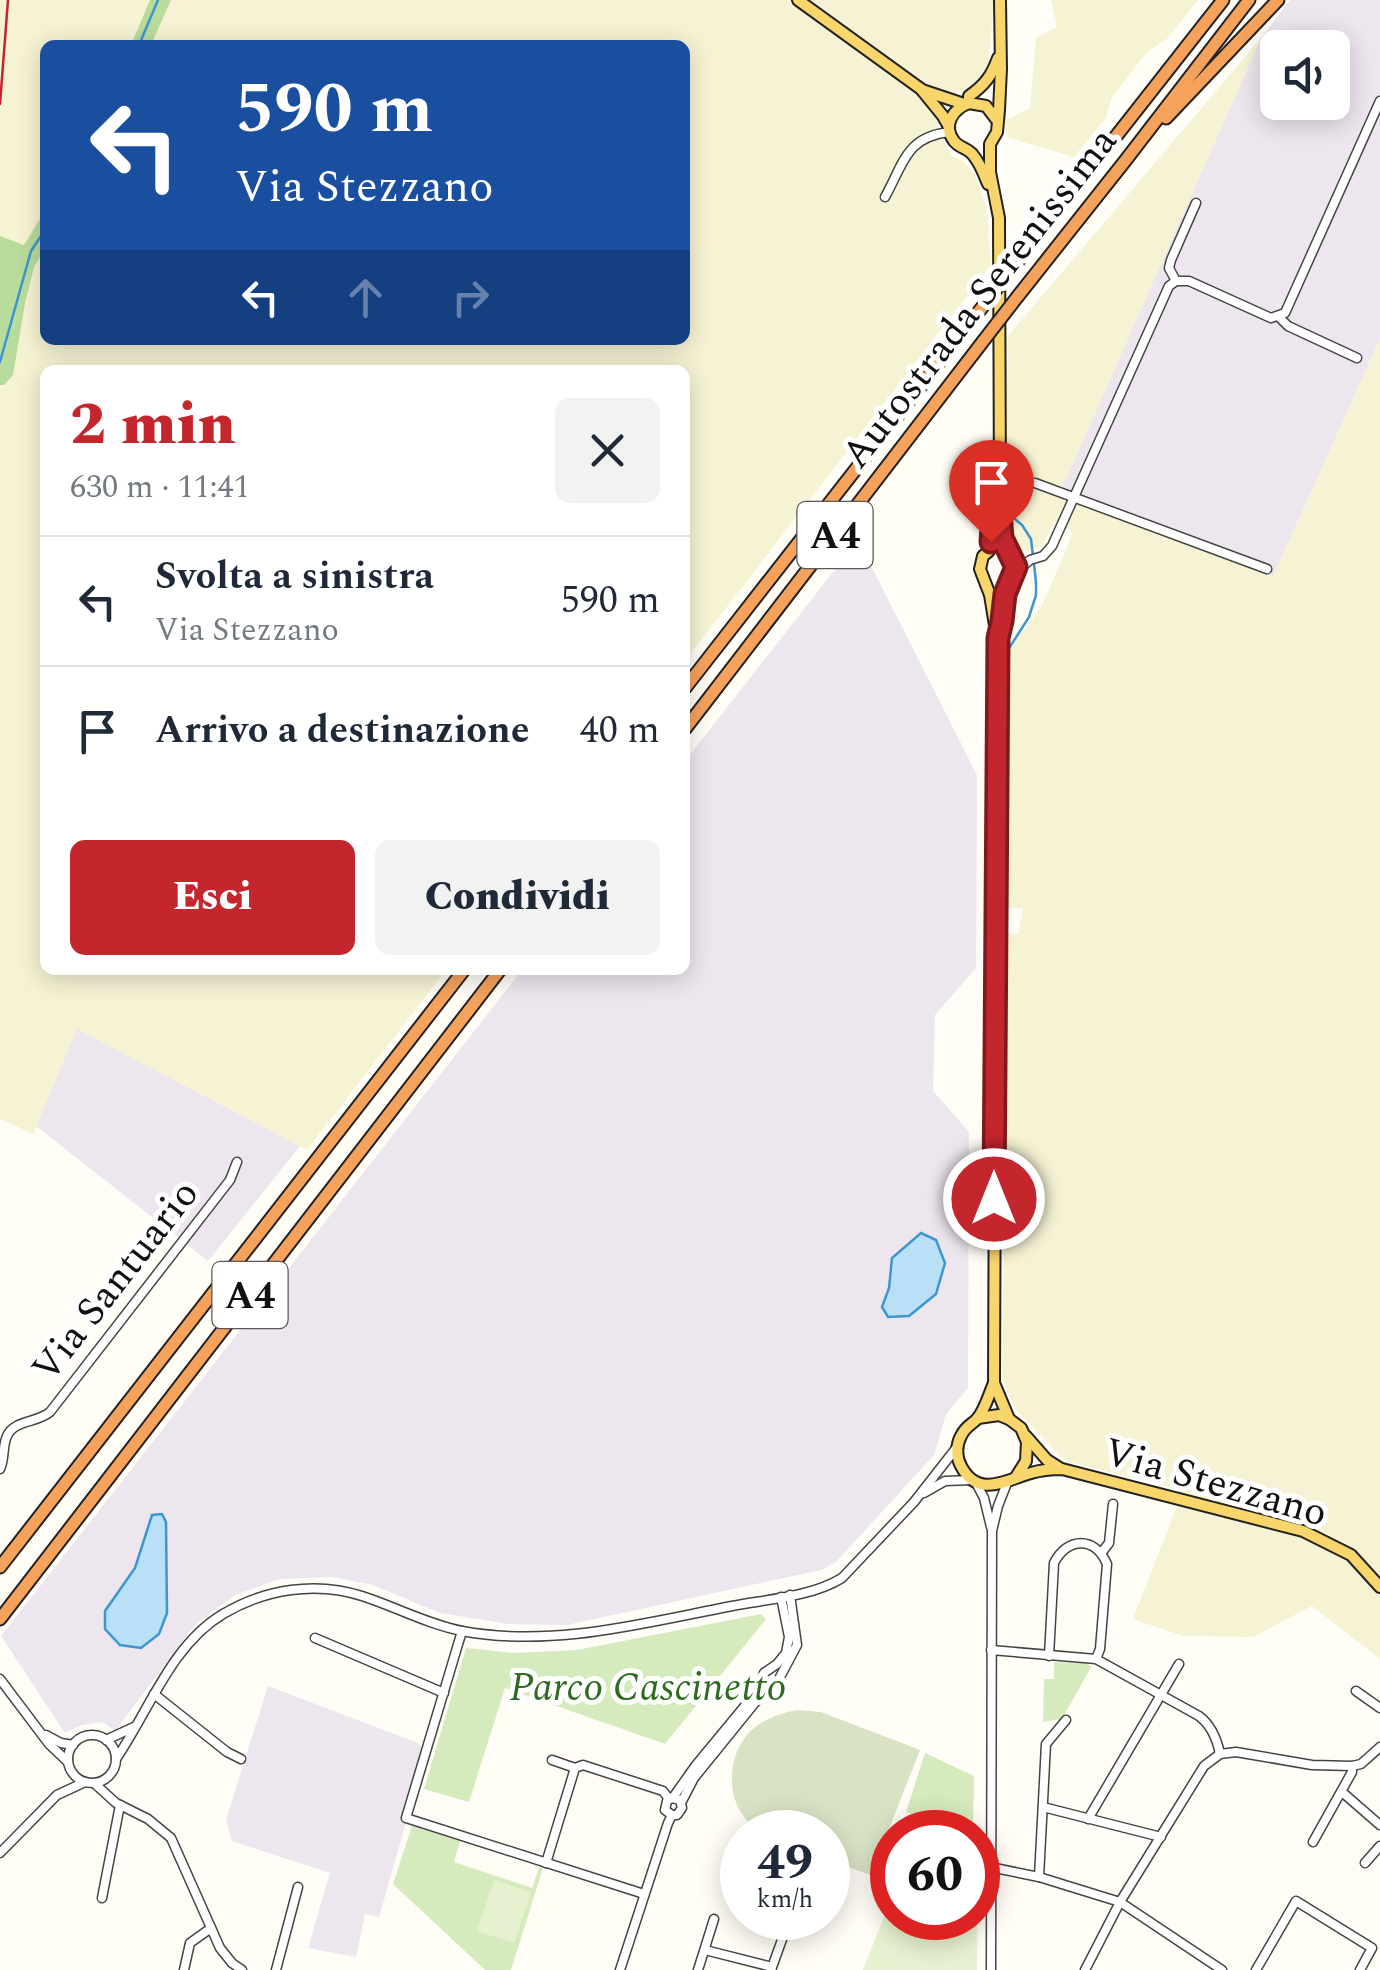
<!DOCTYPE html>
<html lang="it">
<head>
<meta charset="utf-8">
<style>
	:root { --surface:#fff; --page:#f2f2f3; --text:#1f2937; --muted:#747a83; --line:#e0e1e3; --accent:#c4262e }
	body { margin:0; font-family:Spectral,serif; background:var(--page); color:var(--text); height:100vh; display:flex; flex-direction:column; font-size:38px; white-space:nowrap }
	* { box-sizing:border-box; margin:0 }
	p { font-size:32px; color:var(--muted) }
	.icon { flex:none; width:55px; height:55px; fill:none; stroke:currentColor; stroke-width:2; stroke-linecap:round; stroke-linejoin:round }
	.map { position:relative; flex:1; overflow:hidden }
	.side { position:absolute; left:40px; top:365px; width:650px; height:610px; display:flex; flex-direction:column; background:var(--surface); border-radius:15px; box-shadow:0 5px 25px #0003 }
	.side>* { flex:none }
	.banner { position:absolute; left:40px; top:40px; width:650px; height:305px; border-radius:15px; box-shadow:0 5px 25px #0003; background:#1a4fa0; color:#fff; overflow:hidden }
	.tools { position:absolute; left:1260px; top:30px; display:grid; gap:20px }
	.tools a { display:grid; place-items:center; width:90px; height:90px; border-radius:15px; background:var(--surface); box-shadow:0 5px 25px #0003; font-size:50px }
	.speed { position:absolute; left:720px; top:1810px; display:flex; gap:20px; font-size:50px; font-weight:700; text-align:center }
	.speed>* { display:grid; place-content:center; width:130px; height:130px; border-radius:50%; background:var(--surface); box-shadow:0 5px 25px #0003; line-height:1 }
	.speed small { font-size:25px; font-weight:400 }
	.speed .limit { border:15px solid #d22; background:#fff; color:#111 }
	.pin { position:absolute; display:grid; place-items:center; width:85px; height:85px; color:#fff; margin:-102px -42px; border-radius:50% 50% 50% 0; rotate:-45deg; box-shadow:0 0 10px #0007 }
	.pin .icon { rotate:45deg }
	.me { position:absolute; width:110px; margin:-55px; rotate:0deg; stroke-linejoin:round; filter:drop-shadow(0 0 8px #0008) }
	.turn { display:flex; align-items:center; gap:35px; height:210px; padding:0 30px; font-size:45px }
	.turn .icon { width:130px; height:130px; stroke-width:2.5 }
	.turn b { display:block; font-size:70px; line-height:85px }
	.lanes { display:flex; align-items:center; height:95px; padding:0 30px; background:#0003; justify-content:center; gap:50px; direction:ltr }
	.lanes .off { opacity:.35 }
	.round { display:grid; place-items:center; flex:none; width:105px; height:105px; border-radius:15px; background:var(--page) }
	.headline { display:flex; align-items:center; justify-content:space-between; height:170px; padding:0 30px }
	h1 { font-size:60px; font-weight:800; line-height:75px; color:var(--accent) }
	.button { display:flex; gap:20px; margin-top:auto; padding:20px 30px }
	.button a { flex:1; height:115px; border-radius:15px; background:var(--accent); color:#fff; font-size:40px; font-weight:800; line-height:115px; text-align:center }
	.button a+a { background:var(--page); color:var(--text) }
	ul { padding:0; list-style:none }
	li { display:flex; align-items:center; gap:30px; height:130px; padding:0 30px; border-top:2px solid var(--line) }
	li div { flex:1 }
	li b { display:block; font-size:38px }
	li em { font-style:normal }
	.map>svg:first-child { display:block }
	.industrial { fill:#eee6ef; fill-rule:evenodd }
	.farmland { fill:#f6f3d4; fill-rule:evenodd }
	.green { fill:#d5ebbd }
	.forest { fill:#b9dc9c }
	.cemetery { fill:#d9e3c4 }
	.pitch { fill:#e6f2cf }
	.water { fill:#b9e0f7; stroke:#3f96cf; stroke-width:2.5 }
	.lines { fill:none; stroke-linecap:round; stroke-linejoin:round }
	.stream { stroke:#3f96cf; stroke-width:2.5 }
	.minor-casing { stroke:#444; stroke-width:11 }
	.major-casing { stroke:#222; stroke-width:14 }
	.highway-casing { stroke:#222; stroke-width:15 }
	.minor { stroke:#fff; stroke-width:8 }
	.major { stroke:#f9d66b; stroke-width:10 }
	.highway { stroke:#f5a25d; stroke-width:11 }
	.rail { stroke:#c4262e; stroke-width:2.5 }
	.highway-bridge-casing { stroke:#222; stroke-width:15; stroke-linecap:butt }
	.highway-bridge { stroke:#f5a25d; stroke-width:11 }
	.route-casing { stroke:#7f191e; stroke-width:25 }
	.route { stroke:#c4262e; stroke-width:18 }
	.labels { text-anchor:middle; stroke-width:10; stroke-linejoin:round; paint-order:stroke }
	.shield { fill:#fff; stroke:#585858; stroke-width:2.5 }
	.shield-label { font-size:38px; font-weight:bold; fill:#111 }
	.street-label { font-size:40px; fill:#111; stroke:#fff }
	.park-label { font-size:40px; font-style:italic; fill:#2f6b1f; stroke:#fff }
</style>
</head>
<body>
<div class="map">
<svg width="1380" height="1970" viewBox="0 0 1380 1970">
	<rect width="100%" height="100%" fill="#fffdf5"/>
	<!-- industrial -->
	<g class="industrial">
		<path d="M1290 0H1380V339L1273 577 1058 495 1261 38ZM1278 48H1332V102H1278Z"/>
		<polygon points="858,540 977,775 976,968 935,1015 933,1091 969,1132 968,1388 946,1414 934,1455 836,1562 821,1570 567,1625 508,1624 440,1613 373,1585 332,1577 280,1579 235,1595 196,1624 115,1731 103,1722 82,1725 65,1733 1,1636 522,970 685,970 685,761"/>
		<polygon points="76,1028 300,1146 208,1261 36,1126"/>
		<polygon points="268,1686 418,1743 426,1753 379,1917 365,1914 356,1957 308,1948 330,1873 232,1841 226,1820"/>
	</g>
	<!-- farmland -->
	<g class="farmland">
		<path d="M0 0H994L988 70 977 86 955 94H939L926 88 919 99 937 116 938 131 952 156 964 162 974 173 987 209 991 265 685 661V370H45V970H446L307 1150 77 1029 33 1134 0 1119ZM45 45H685V340H45Z"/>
		<polygon points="1051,0 1198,0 1167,39 1148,51 1112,97 1105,119 1074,157 1006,137 1006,120 1030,108 1036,38 1057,27"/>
		<polygon points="1261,38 1059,495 1273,577 1380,339 1380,1659 1312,1606 1253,1637 1183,1636 1133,1619 1177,1506 1179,1489 1065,1461 1015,1409 1002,1378 1007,933 1018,934 1023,908 1007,908 1009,651 1043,604 1073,532 1053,522 1042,547 1019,552 1004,533 1008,336"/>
	</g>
	<!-- green -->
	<g class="green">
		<polygon points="761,1614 766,1619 665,1744 505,1688 469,1802 424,1789 466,1648 514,1653 577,1650"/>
		<polygon points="1054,1662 1087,1663 1091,1667 1062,1719 1043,1722 1044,1679 1054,1679"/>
		<polygon points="925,1753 974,1776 973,1832 962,1832 906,1812"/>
		<polygon points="412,1826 460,1841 454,1862 532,1888 539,1867 543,1868 511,1970 485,1970 393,1884"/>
	</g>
	<!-- forest -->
	<g class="forest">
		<polygon points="150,0 171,0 151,45 131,45"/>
		<polygon points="45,211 45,249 34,267 25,303 13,375 4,385 0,385 0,236 24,245"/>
	</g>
	<!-- cemetery -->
	<path class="cemetery" d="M796 1710 821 1712 920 1750 871 1875 828 1860V1832C810 1832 773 1837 758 1831 750 1827 747 1820 742 1814 725 1789 730 1748 753 1729 766 1718 780 1714 796 1710Z"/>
	<!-- pitch -->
	<g class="pitch">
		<polygon points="978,1853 977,1970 863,1970 892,1897 892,1918 978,1918"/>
		<polygon points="494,1880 531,1892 514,1943 477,1931"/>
	</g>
	<!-- water -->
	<g class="water">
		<polygon points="921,1233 936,1240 945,1263 936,1294 909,1316 888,1317 882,1307 889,1288 892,1258"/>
		<polygon points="162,1514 166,1522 167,1613 159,1634 141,1648 120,1645 105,1629 105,1611 135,1568 152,1515"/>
	</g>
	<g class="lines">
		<!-- stream -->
		<g class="stream">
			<polyline points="139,45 158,0"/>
			<polyline points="0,362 31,251 45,230"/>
			<polyline points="1004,904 1006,653 1029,617 1036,595 1036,582 1031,539 1022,525 1008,513"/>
		</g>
		<!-- minor casing -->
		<g class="minor-casing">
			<g id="minor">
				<path d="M885 197C904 163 906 137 949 132"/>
				<polyline points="1176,281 1169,268 1171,260 1196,203"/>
				<polyline points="1279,317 1288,326 1357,358"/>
				<polyline points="1035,483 1267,569"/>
				<polyline points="1013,575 1030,560 1043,556 1052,546 1169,286 1176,281 1189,281 1271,318 1285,313 1380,101"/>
				<path d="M0 1469C5 1459 2 1447 7 1436 14 1420 37 1423 50 1412L230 1180 237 1162"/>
				<polyline points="975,1481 984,1498 991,1527"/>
				<polyline points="924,1493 945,1481 972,1480"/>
				<polyline points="1102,1552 1109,1543 1113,1504"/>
				<polyline points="462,1631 406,1818 644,1894"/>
				<polyline points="315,1638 444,1693"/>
				<path d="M991 1650 1096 1659 1199 1716C1211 1725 1217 1739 1220 1754"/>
				<path d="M1049 1656 1054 1563C1067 1537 1095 1536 1107 1564L1100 1649 1096 1659"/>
				<polyline points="780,1677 797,1645 790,1595"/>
				<polyline points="0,1679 49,1744 68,1762"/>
				<polyline points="1356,1691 1380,1708"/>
				<polyline points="154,1694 227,1752 241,1759"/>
				<polyline points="46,1735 61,1743 73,1745"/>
				<circle cx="92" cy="1759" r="24"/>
				<polyline points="106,1740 134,1727"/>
				<path d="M116 1759C149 1711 171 1645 223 1614 265 1589 316 1581 362 1596 396 1607 427 1624 462 1631 553 1648 643 1623 732 1606 768 1599 811 1597 842 1578L914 1502 957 1447"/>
				<polyline points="552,1760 575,1768"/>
				<polyline points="94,1783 116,1803 148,1819 171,1838 220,1948 232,1963 242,1970"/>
				<polyline points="1342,1792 1380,1825"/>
				<polyline points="681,1803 694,1778 762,1694 772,1687"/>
				<polyline points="1043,1807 1161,1837"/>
				<polyline points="672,1815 665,1810 667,1801 674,1796 696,1765 758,1690 764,1673 777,1664 786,1653 789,1637 781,1597"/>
				<polyline points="1088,1819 1179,1664"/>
				<polyline points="1313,1842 1352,1772 1352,1766"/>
				<polyline points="0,1853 57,1795 85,1782"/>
				<polyline points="546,1863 575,1768 583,1765 663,1791 669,1799"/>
				<polyline points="1365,1863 1380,1846"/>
				<polyline points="990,1867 1039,1877 1120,1902 1222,1970"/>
				<polyline points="1039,1877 1046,1744 1066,1720"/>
				<polyline points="102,1898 120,1805"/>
				<polyline points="705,1950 772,1967"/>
				<polyline points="184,1970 190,1943 211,1928"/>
				<polyline points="276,1970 298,1887"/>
				<polyline points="620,1970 668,1823 672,1815 677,1815 682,1808 680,1800 672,1798"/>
				<polyline points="698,1970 714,1919"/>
				<polyline points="771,1970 788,1923"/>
				<polyline points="991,1970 992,1531 998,1506 1007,1483"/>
				<polyline points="1085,1970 1120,1902 1204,1766 1220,1754 1236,1752 1312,1765 1352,1766 1361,1764 1380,1747"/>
				<polyline points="1256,1970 1296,1901 1372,1948 1360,1970"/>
			</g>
		</g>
		<!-- major casing -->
		<g class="major-casing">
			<g id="major">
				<polyline points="798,0 921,89 943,116 948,125"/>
				<polyline points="1000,0 1001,69 999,110 997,132 990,144 990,172 999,218 1000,494"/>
				<polyline points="922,90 964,104"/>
				<polyline points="969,103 986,106 996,119"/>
				<path d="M988 184C984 174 980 163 973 155 968 148 959 148 954 141 942 125 953 109 969 103V96C985 85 992 75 998 58"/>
				<path d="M998 487 994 501 989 551 983 556 980 569 990 595 997 638 994 1383C989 1394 985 1410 977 1419 971 1425 965 1427 961 1436 956 1445 956 1457 961 1466 978 1499 1006 1480 1031 1473 1041 1470 1051 1469 1062 1469L1303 1531 1351 1555 1380 1587"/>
				<polyline points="998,637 1002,621 1005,594 1015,567 1002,537 1000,511"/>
				<polyline points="994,1383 1009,1419 1021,1428 1027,1442 1026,1461 1016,1477"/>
				<polyline points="978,1418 999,1415 1009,1419"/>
				<polyline points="1026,1436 1047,1460 1061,1469"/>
			</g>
		</g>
		<!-- highway casing -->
		<g class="highway-casing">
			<g id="highway">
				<polyline points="1166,118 1278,0"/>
				<polyline points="1018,261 1223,0"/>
				<polyline points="1018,296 1125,161 1249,0"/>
				<polyline points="685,688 984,305"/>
				<polyline points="685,729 984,340"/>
				<polyline points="0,1567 464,970"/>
				<polyline points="0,1619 500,970"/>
			</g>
		</g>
		<!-- minor -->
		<use href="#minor" class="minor"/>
		<!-- major -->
		<use href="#major" class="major"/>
		<!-- highway -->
		<use href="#highway" class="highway"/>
		<!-- rail -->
		<polyline class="rail" points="0,104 8,0"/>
		<!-- highway-bridge casing -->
		<g class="highway-bridge-casing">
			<g id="highway-bridge">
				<polyline points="984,305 1018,261"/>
				<polyline points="984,340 1018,296"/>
			</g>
		</g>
		<!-- highway-bridge -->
		<use href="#highway-bridge" class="highway-bridge"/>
	</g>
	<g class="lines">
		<!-- route casing -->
		<g class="route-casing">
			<polyline id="route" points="991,542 994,501 998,488 1002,538 1016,567 1005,594 1002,621 998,638 994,1199"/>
		</g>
		<!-- route -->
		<use href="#route" class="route"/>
	</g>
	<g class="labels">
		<!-- shield labels -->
		<g class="shield">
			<rect x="797.5" y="502" width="75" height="66" rx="8"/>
			<rect x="212.5" y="1262" width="75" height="66" rx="8"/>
		</g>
		<g class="shield-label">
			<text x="835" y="548">A4</text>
			<text x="250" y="1308">A4</text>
		</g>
		<!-- street labels -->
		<g class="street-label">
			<text transform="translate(978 297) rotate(-52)" y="14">Autostrada Serenissima</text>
			<text transform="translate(114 1280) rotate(-52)" y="14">Via Santuario</text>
			<text transform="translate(1216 1481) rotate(16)" y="14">Via Stezzano</text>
		</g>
		<!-- park labels -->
		<g class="park-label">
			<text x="648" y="1700">Parco Cascinetto</text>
		</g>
	</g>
</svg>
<div class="tools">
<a><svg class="icon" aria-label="sound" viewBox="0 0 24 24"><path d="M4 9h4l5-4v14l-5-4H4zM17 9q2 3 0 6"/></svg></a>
</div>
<div class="speed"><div>49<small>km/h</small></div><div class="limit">60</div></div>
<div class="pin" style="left:991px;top:542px;background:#d93025"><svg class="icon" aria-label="arrive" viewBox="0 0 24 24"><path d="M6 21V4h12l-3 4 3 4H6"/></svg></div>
<svg class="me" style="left:994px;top:1199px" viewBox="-20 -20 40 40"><circle r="17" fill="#c4262e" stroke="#fff" stroke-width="3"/><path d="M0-11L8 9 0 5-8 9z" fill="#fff"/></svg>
<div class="banner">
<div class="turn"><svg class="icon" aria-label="left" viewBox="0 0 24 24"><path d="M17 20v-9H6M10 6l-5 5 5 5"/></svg><div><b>590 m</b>Via Stezzano</div></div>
<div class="lanes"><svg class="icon" aria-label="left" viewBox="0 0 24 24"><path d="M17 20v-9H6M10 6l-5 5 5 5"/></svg><svg class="icon off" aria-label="ahead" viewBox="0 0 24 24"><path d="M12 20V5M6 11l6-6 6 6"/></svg><svg class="icon off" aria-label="right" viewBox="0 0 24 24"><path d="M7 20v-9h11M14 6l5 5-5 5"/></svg></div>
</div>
<section class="side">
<div class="headline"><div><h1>2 min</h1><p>630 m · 11:41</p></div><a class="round"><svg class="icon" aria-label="close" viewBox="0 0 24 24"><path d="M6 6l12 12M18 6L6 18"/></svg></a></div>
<ul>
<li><svg class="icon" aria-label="left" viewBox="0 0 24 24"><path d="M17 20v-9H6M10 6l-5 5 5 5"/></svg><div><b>Svolta a sinistra</b><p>Via Stezzano</p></div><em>590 m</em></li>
<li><svg class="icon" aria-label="arrive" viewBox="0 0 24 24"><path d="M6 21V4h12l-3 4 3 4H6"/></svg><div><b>Arrivo a destinazione</b></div><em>40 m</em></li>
</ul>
<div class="button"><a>Esci</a><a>Condividi</a></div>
</section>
</div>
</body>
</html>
